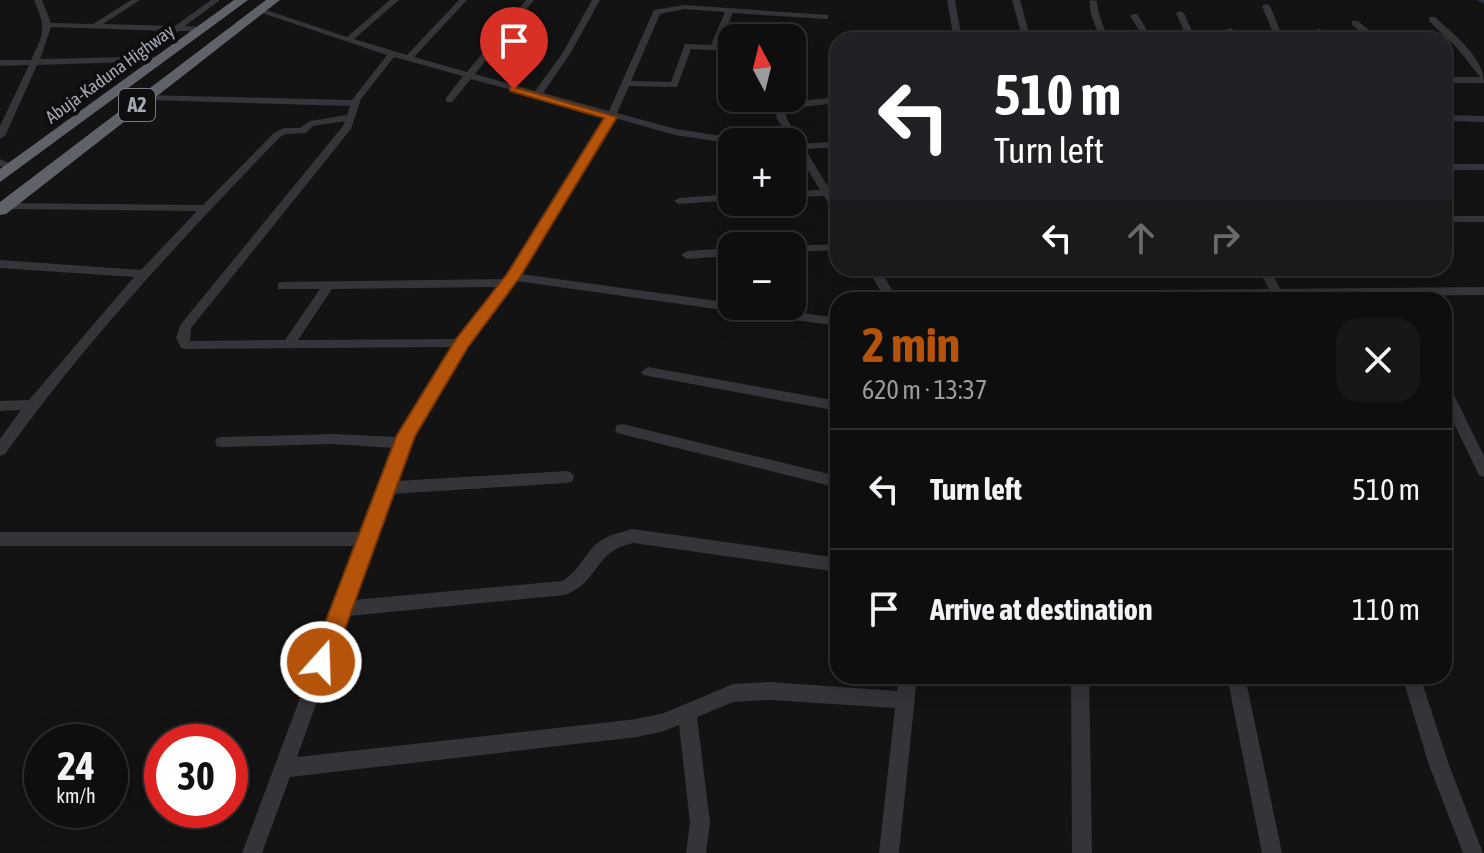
<!DOCTYPE html>
<html lang="en">
<head>
<meta charset="utf-8">
<style>
	:root { --surface:#0e0e0f; --page:#171718; --text:#f1f3f6; --muted:#9b9c9e; --line:#2e2e2f; --accent:#b45309 }
	body { margin:0; font-family:"Asap Condensed",sans-serif; background:var(--page); color:var(--text); height:100vh; display:flex; flex-direction:column; font-size:30px; white-space:nowrap }
	* { box-sizing:border-box; margin:0 }
	p { font-size:26px; color:var(--muted) }
	.icon { flex:none; width:44px; height:44px; fill:none; stroke:currentColor; stroke-width:2; stroke-linecap:round; stroke-linejoin:round }
	.map { position:relative; flex:1; overflow:hidden }
	.details { position:absolute; left:830px; top:292px; width:622px; height:392px; display:flex; flex-direction:column; background:var(--surface); border-radius:24px; box-shadow:0 4px 20px #0003,0 0 0 2px var(--line) }
	.details>* { flex:none }
	.guide { position:absolute; left:830px; top:32px; width:622px; height:244px; border-radius:24px; box-shadow:0 4px 20px #0003,0 0 0 2px var(--line); background:#202124; color:#fff; overflow:hidden }
	.needle { width:52px; rotate:353deg }
	.fabs { position:absolute; left:718px; top:24px; display:grid; gap:16px }
	.fabs a { display:grid; place-items:center; width:88px; height:88px; border-radius:16px; background:var(--surface); box-shadow:0 4px 20px #0003,0 0 0 2px var(--line); font-size:40px }
	.speed { position:absolute; left:24px; top:724px; display:flex; gap:16px; font-size:40px; font-weight:700; text-align:center }
	.speed>* { display:grid; place-content:center; width:104px; height:104px; border-radius:50%; background:var(--surface); box-shadow:0 4px 20px #0003,0 0 0 2px var(--line); line-height:1 }
	.speed small { font-size:20px; font-weight:400 }
	.speed .limit { border:12px solid #d22; background:#fff; color:#111 }
	.pin { position:absolute; display:grid; place-items:center; width:68px; height:68px; color:#fff; margin:-82px -34px; border-radius:50% 50% 50% 0; rotate:-45deg; box-shadow:0 0 8px #0007 }
	.pin .icon { rotate:45deg }
	.me { position:absolute; width:88px; margin:-44px; rotate:20deg; stroke-linejoin:round; filter:drop-shadow(0 0 6px #0008) }
	.turn { display:flex; align-items:center; gap:28px; height:168px; padding:0 32px; font-size:36px }
	.turn .icon { width:104px; height:104px; stroke-width:2.5 }
	.turn b { display:block; font-size:56px; line-height:68px }
	.lanes { display:flex; align-items:center; height:76px; padding:0 32px; background:#0003; justify-content:center; gap:40px; direction:ltr }
	.lanes .off { opacity:.35 }
	.round { display:grid; place-items:center; flex:none; width:84px; height:84px; border-radius:24px; background:var(--page) }
	.headline { display:flex; align-items:center; justify-content:space-between; height:136px; padding:0 32px }
	h1 { font-size:48px; font-weight:700; line-height:60px; color:var(--accent) }
	ul { padding:0; list-style:none }
	li { display:flex; align-items:center; gap:24px; height:120px; padding:0 32px; border-top:2px solid var(--line) }
	li div { flex:1 }
	li b { display:block; font-size:30px }
	li em { font-style:normal }
	.map>svg:first-child { display:block }
	.lines { fill:none; stroke-linecap:round; stroke-linejoin:round }
	.river { fill:#293138; fill-rule:evenodd }
	.minor { fill:#343439; fill-rule:evenodd }
	.highway { fill:#60626a; fill-rule:evenodd }
	.route { fill:#b45309; stroke:#753606; stroke-width:2 }
	.labels { text-anchor:middle; stroke-width:8; stroke-linejoin:round; paint-order:stroke }
	.far-street-label { font-size:18px; fill:#a4a9b5; stroke:#0e0e0f }
	.shield { fill:#0e0e0f; stroke:#777a83; stroke-width:2 }
	.shield-label { font-size:20px; font-weight:bold; fill:#a4a9b5 }
</style>
</head>
<body>
<div class="map">
<svg width="1484" height="853" viewBox="0 0 1484 853">
	<rect width="100%" height="100%" fill="#131314"/>
	<g class="lines">
		<!-- river -->
		<polygon class="river" points="1476,0 1484,0 1484,4"/>
		<!-- minor -->
		<g class="minor">
			<path d="M34 0H42L51 23 93 24 131 0H140L103 24 175 26 211 0H220L185 26 203 27 207 29 206 31H179L143 57H163V61L37 65 5 136 0 139V126L29 65 0 66V60H31C45 31 46 30 34 0ZM51 27 169 31 132 57 40 59Z"/>
			<path d="M390 0H399L354 39 407 55 459 0H467L414 57 467 72 526 0H534L475 74 535 91 562 54 592 0H600L570 54 543 93 609 111 654 10 684 5 828 15V19H825L733 13 719 45H732V51L691 49 677 87 629 86 617 113 676 129 728 137 786 133 777 119 775 109 780 103 838 97V103L785 109 787 119 802 144 838 141V147L805 149 830 190 838 191V195L834 196 838 202V214L834 213 824 196 792 197V191L820 190 789 139 728 143 675 135 615 118 521 274 732 303V306H752L838 318V326L516 281 467 346 413 436 396 481 567 471 572 473 574 477 572 481 567 483 392 494 353 600 562 581C577 572 582 560 592 548 603 536 618 533 633 529L838 558V572L633 543C592 552 601 581 565 595L348 616 297 757 637 719 664 713 733 684 770 682 897 691 899 676H917L899 853H879L895 708 770 700 733 702 697 717 710 823 706 853H686L690 823 679 725 664 731 637 737 290 777 262 853H242L357 546H0V532H362L394 448 332 444 222 447 217 446 215 442 217 438 222 437 332 434 398 437 453 347 186 349 181 348 176 338 181 324 343 126 345 121 313 126 306 133 286 134 280 137C182 239 88 338 5 454L0 456V439L21 410 0 411V401L29 400 134 277 0 268V260L141 270 197 211 5 209 0 205 5 203 203 205 274 133 284 128H300L310 121 347 115 350 106 149 100 146 99V95L352 100 387 55 256 11 263 9 347 37ZM684 9 725 12 711 45 685 44 671 82 631 81 660 14ZM394 57 463 76 446 98V102H452L471 79 607 116 505 279 282 282 278 283V289H320L285 340 190 341 191 328 351 129 361 99ZM499 287 458 339 298 340 332 289Z"/>
			<polygon points="947,0 955,0 962,40 954,40"/>
			<polygon points="1012,0 1020,0 1031,40 1023,40"/>
			<path d="M1090 0 1097 1C1098 17 1104 25 1108 40H1100C1096 23 1089 18 1090 0Z"/>
			<polygon points="1266,4 1270,6 1284,40 1276,40 1262,6"/>
			<polygon points="1180,11 1184,13 1196,40 1188,40 1176,13"/>
			<polygon points="1134,14 1137,14 1153,40 1145,40 1130,16"/>
			<path d="M1429 17H1435C1453 34 1484 57 1484 83H1444V77H1480L1458 49 1429 21Z"/>
			<polygon points="1352,21 1358,21 1381,40 1372,40 1352,25"/>
			<polygon points="1230,28 1234,30 1238,40 1230,40 1226,30"/>
			<polygon points="1318,29 1321,29 1327,40 1319,40 1314,31"/>
			<polygon points="863,34 915,38 919,40 860,38 859,36"/>
			<polygon points="1444,115 1484,116 1484,122 1444,121"/>
			<polygon points="0,159 16,166 17,168 12,171 0,166"/>
			<rect x="1444" y="164" width="40" height="6"/>
			<polygon points="732,194 732,200 679,204 674,201 679,198"/>
			<rect x="1444" y="216" width="40" height="6"/>
			<polygon points="838,244 838,250 792,252 792,246 790,246"/>
			<polygon points="732,248 732,256 687,259 681,255 687,251"/>
			<polygon points="867,268 879,268 898,300 886,300"/>
			<polygon points="1258,268 1270,268 1280,289 1484,287 1484,295 1284,297 1286,300 1274,300 1272,297 1077,300 1083,296 1158,290 1269,289"/>
			<polygon points="648,367 838,401 838,411 643,375 641,372"/>
			<polygon points="1444,384 1451,389 1484,456 1484,477 1479,475 1444,403"/>
			<polygon points="622,424 838,476 838,488 617,433 615,429 617,425"/>
			<polygon points="1071,676 1089,676 1092,853 1072,853"/>
			<polygon points="1227,676 1245,676 1282,853 1262,853"/>
			<polygon points="1402,676 1420,676 1449,765 1483,853 1463,853 1429,765"/>
		</g>
		<!-- highway -->
		<g class="highway">
			<polygon points="234,0 248,0 0,182 0,169"/>
			<polygon points="266,0 280,0 6,214 0,215 0,202"/>
		</g>
	</g>
	<!-- route -->
	<polygon class="route" points="510,86 617,117 520,277 468,347 415,436 333,662 329,669 321,673 313,669 310,662 397,435 456,339 507,274 604,118 510,91"/>
	<g class="labels">
		<!-- far-street labels -->
		<g class="far-street-label">
			<text transform="translate(110 74) rotate(-36)" y="6">Abuja-Kaduna Highway</text>
		</g>
		<!-- shield labels -->
		<rect class="shield" x="119" y="89" width="36" height="32" rx="6"/>
		<g class="shield-label">
			<text x="137" y="112">A2</text>
		</g>
	</g>
</svg>
<div class="fabs">
<a><svg class="needle" viewBox="-14 -14 28 28"><path d="M0-13l5 13h-10z" fill="#e53935"/><path d="M0 13l5-13h-10z" fill="#9b9c9e"/></svg></a>
<a>+</a>
<a>−</a>
</div>
<div class="speed"><div>24<small>km/h</small></div><div class="limit">30</div></div>
<div class="pin" style="left:514px;top:89px;background:#d93025"><svg class="icon" aria-label="arrive" viewBox="0 0 24 24"><path d="M6 21V4h12l-3 4 3 4H6"/></svg></div>
<svg class="me" style="left:321px;top:662px" viewBox="-20 -20 40 40"><circle r="17" fill="#b45309" stroke="#fff" stroke-width="3"/><path d="M0-11L8 9 0 5-8 9z" fill="#fff"/></svg>
<div class="guide">
<div class="turn"><svg class="icon" aria-label="left" viewBox="0 0 24 24"><path d="M17 20v-9H6M10 6l-5 5 5 5"/></svg><div><b>510 m</b>Turn left</div></div>
<div class="lanes"><svg class="icon" aria-label="left" viewBox="0 0 24 24"><path d="M17 20v-9H6M10 6l-5 5 5 5"/></svg><svg class="icon off" aria-label="ahead" viewBox="0 0 24 24"><path d="M12 20V5M6 11l6-6 6 6"/></svg><svg class="icon off" aria-label="right" viewBox="0 0 24 24"><path d="M7 20v-9h11M14 6l5 5-5 5"/></svg></div>
</div>
<section class="details">
<div class="headline"><div><h1>2 min</h1><p>620 m · 13:37</p></div><a class="round"><svg class="icon" aria-label="close" viewBox="0 0 24 24"><path d="M6 6l12 12M18 6L6 18"/></svg></a></div>
<ul>
<li><svg class="icon" aria-label="left" viewBox="0 0 24 24"><path d="M17 20v-9H6M10 6l-5 5 5 5"/></svg><div><b>Turn left</b></div><em>510 m</em></li>
<li><svg class="icon" aria-label="arrive" viewBox="0 0 24 24"><path d="M6 21V4h12l-3 4 3 4H6"/></svg><div><b>Arrive at destination</b></div><em>110 m</em></li>
</ul>
</section>
</div>
</body>
</html>
